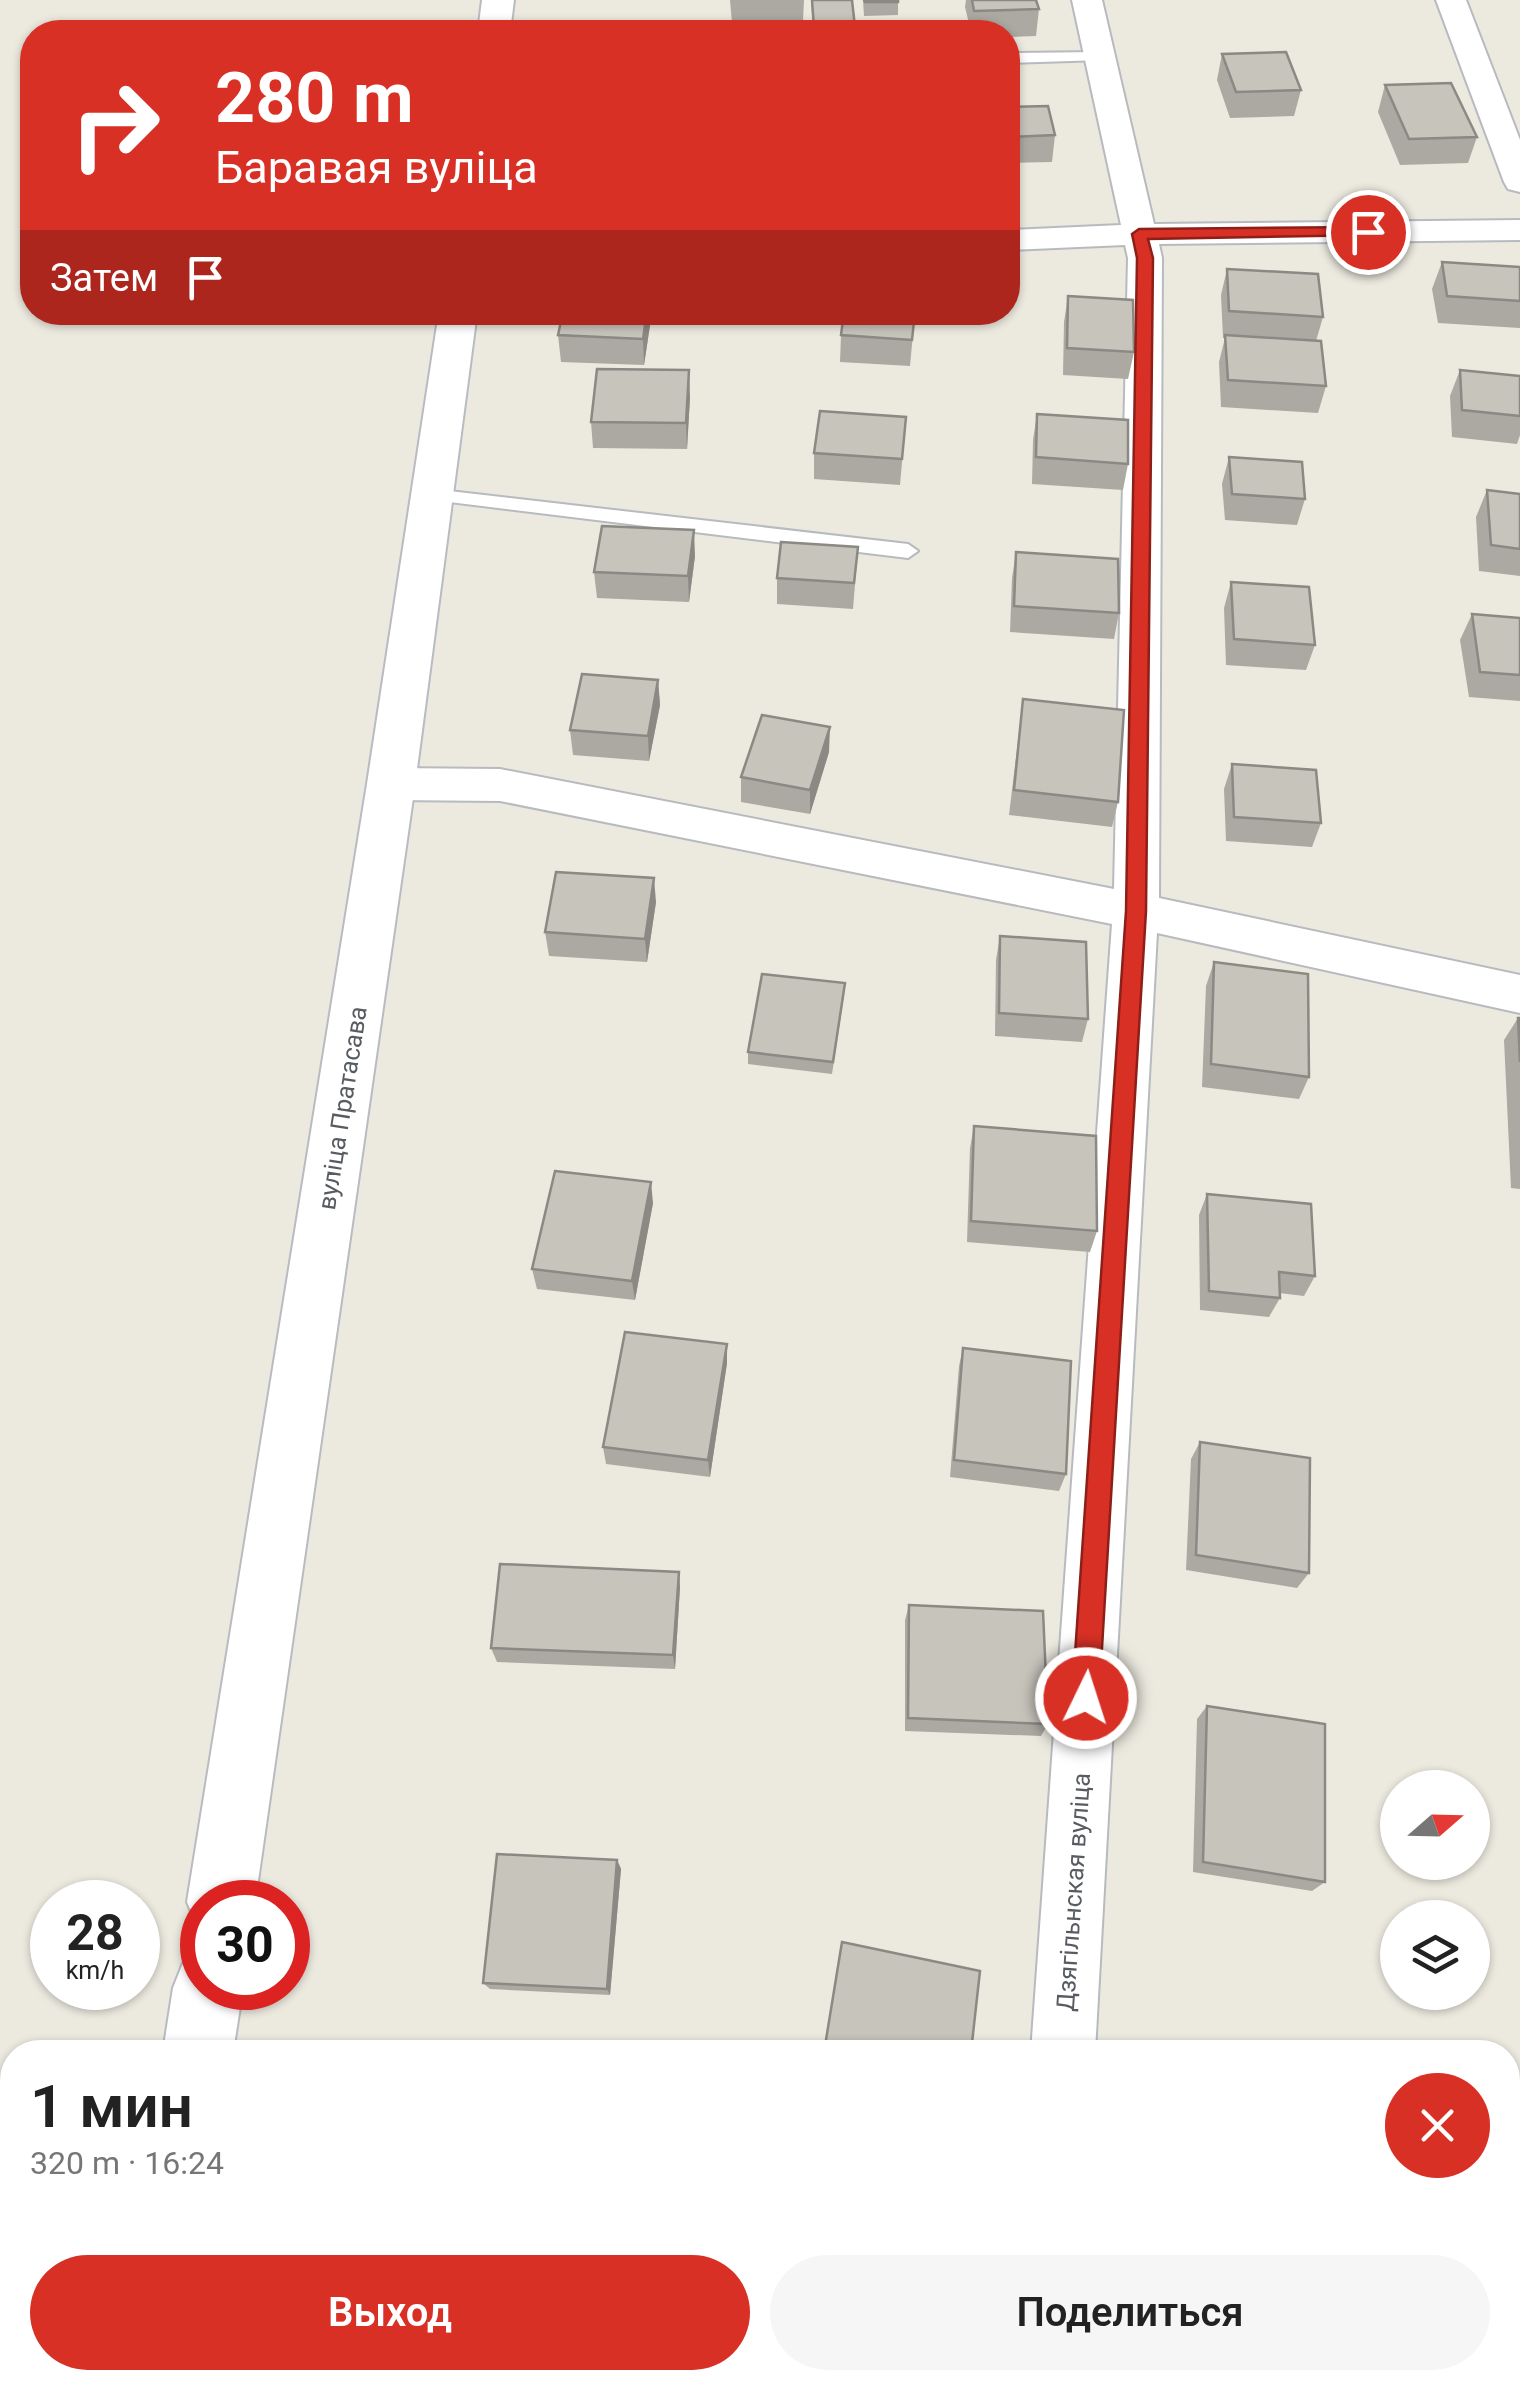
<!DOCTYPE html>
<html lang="ru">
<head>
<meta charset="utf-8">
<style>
	:root { --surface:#fff; --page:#f6f6f6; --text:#222; --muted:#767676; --accent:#d93025 }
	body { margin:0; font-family:Roboto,sans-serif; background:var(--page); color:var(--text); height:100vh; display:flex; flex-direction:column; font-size:38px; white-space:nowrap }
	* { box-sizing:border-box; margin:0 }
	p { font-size:32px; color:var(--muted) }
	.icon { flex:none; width:55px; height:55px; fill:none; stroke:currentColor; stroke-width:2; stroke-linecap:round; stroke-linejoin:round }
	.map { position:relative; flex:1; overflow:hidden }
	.side { position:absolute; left:0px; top:2040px; width:1520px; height:350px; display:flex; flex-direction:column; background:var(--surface); border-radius:40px 40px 0 0; box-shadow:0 2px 8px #0004 }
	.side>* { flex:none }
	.banner { position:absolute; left:20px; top:20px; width:1000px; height:305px; border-radius:40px; box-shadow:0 2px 8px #0004; background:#d93025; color:#fff; overflow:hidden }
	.needle { width:65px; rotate:70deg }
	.controls { position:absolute; left:1380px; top:1770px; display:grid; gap:20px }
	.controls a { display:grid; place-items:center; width:110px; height:110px; border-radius:50%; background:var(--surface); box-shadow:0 2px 8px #0004; font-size:50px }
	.speed { position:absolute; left:30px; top:1880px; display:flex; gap:20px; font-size:50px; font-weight:700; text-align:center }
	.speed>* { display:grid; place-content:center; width:130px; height:130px; border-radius:50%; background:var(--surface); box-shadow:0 2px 8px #0004; line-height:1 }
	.speed small { font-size:25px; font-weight:400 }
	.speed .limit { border:15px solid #d22; background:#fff; color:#111 }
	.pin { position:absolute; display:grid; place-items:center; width:85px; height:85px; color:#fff; margin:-42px; border:5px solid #fff; border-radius:50%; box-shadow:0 2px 10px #0007 }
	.me { position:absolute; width:110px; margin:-55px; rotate:4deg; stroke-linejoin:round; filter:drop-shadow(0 0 8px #0008) }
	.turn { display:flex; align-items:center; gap:35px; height:210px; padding:0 30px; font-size:45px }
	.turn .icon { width:130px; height:130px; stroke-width:2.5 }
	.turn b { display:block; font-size:70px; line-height:85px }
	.then { display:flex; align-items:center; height:95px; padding:0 30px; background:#0003; gap:20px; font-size:38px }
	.round { display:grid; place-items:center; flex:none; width:105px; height:105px; border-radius:52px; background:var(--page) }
	.overview { display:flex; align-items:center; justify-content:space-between; height:170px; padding:0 30px }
	h1 { font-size:60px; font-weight:600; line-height:75px }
	.cta { display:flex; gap:20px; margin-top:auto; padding:20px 30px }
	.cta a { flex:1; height:115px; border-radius:60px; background:var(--accent); color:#fff; font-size:40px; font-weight:600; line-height:115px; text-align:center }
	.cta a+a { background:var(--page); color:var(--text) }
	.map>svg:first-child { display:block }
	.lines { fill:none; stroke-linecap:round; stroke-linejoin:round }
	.lane-casing { stroke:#b7babf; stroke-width:4 }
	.street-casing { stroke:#b7babf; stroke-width:4 }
	.secondary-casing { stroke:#b8bbc2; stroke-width:4 }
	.lane { fill:#fff; fill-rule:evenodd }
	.street { fill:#fff; fill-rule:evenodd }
	.secondary { fill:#fff; fill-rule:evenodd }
	.wall { fill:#aba9a2 }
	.shaded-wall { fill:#8b8984 }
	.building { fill:#c7c4bc; stroke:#8b8984; stroke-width:2.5 }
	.route { fill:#d93025; stroke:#8d1f18; stroke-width:2.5 }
	.labels { text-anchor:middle; stroke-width:9; stroke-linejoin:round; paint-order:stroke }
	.street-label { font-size:25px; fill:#585c61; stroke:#fff }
</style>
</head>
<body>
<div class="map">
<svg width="1520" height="2390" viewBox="0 0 1520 2390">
	<rect width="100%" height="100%" fill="#eceadf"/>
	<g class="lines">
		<!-- lane casing -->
		<g class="lane-casing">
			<g id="lane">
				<polygon points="1098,52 1103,54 1103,60 1008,63 1008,53"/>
				<polygon points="432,489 908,544 918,551 908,558 425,499 425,491"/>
			</g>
		</g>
		<!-- street casing -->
		<g class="street-casing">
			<g id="street">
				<polygon points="1072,0 1102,0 1154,224 1520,220 1520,240 1159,244 1162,258 1159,898 1520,975 1520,1013 1157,933 1095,2052 1031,2052 1112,924 500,801 391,800 376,795 369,784 376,773 391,768 500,769 1114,889 1128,258 1125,245 1008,250 1008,230 1121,225"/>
				<polygon points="1436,0 1466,0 1520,140 1520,192 1508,189 1504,182"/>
				<polygon points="864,2378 970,2378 975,2390 869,2390"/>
				<polygon points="1007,2378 1077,2378 1076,2390 1006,2390"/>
			</g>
		</g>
		<!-- secondary casing -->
		<g class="secondary-casing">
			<g id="secondary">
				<polygon points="482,0 514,0 510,32 478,32"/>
				<polygon points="439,312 477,312 415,784 255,1902 202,1902 202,1928 197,1926 187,1902 367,784"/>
				<polygon points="202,1955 202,1988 243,1988 233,2052 163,2052 173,1988 183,1963"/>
				<polygon points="115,2378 191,2378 191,2390 113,2390"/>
			</g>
		</g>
		<!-- lane -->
		<use href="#lane" class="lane"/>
		<!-- street -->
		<use href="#street" class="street"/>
		<!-- secondary -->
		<use href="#secondary" class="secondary"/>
	</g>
	<!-- wall -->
	<g class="wall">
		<polygon points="730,0 804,0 803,21 732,23"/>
		<polygon points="811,0 852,0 854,32 813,32"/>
		<polygon points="863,0 898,0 898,15 864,16"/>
		<polygon points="966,0 1036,0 1039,9 1036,36 1008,37 1008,32 971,32 965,7"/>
		<polygon points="1222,54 1301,90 1294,116 1230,118 1217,80"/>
		<polygon points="1385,85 1477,137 1468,163 1400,165 1378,112"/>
		<polygon points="1008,107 1055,135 1052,162 1008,163"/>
		<polygon points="1442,262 1520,267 1520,328 1438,323 1432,289"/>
		<polygon points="1227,269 1323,317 1316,341 1326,386 1318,413 1221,407 1219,362 1225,338 1223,338 1221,295"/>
		<polygon points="1068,296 1134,352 1128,379 1063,375 1064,322"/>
		<polygon points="652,312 644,365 561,362 558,335"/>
		<polygon points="915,312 910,366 840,362 841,335"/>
		<polygon points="1460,370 1520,376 1520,435 1517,444 1452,437 1450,396"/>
		<polygon points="690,397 687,449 593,448 591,422"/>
		<polygon points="1037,414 1128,464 1123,490 1032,484 1033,440"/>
		<polygon points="906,417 900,485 814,479 814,453"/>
		<polygon points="1229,457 1305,499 1297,525 1225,520 1222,484"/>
		<polygon points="1487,490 1520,494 1520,576 1479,571 1476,517"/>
		<polygon points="858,547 853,609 777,604 777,578"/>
		<polygon points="1016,552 1119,613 1114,639 1010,632 1012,578"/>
		<polygon points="695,556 689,602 597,598 594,572"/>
		<polygon points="1231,582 1315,645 1306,670 1226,665 1224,608"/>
		<polygon points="1472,614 1520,618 1520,701 1469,697 1460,640"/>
		<polygon points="658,680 660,705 649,761 573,755 570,730"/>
		<polygon points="1023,699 1118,802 1112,827 1009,815"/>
		<polygon points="829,752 810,814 741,802 741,777"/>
		<polygon points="1232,764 1321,823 1312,847 1226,841 1224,789"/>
		<polygon points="656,902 647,962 549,956 545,932"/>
		<polygon points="1000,936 1088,1019 1082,1042 995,1036 996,960"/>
		<polygon points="1214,962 1309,1077 1299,1099 1202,1087 1206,986"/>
		<polygon points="844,995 832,1074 748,1064 748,1052"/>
		<polygon points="1518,1018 1520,1018 1520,1189 1511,1188 1504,1040"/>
		<polygon points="974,1126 1097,1231 1090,1252 967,1242 970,1148"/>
		<polygon points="1207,1194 1315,1276 1304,1296 1279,1293 1280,1298 1269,1317 1200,1310 1199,1215"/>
		<polygon points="653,1203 635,1300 537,1289 532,1269"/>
		<polygon points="727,1344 727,1363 710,1477 606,1464 603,1447"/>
		<polygon points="963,1348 1066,1474 1059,1491 950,1477 959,1366"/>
		<polygon points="1200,1442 1309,1573 1297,1588 1186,1570 1191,1459"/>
		<polygon points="680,1587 675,1669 497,1662 491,1648"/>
		<polygon points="909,1605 1048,1724 1041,1736 905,1731 905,1620"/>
		<polygon points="1207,1706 1325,1882 1312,1891 1193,1872 1197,1719"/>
		<polygon points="617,1860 621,1869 610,1995 490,1989 483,1983"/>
	</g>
	<!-- shaded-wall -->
	<g class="shaded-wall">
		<polygon points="647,312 652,312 644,365 643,339"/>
		<polygon points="689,370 690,397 687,449 686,423"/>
		<polygon points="694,530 695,556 689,602 688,576"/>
		<polygon points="658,680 660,705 649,761 648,736"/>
		<polygon points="830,727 829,752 810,814 810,790"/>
		<polygon points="654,878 656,902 647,962 645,939"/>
		<polygon points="651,1182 653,1203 635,1300 632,1281"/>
		<polygon points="727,1344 727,1363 710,1477 708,1460"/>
		<polygon points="679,1572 680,1587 675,1669 673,1655"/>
		<polygon points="617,1860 621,1869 610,1995 607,1989"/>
	</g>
	<!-- building -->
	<g class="building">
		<polygon points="812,0 852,0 855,27 814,27"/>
		<polygon points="864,0 898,0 898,2 865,2"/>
		<polygon points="972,0 1036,0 1039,9 974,11"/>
		<polygon points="1286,52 1301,90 1236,92 1222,54"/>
		<polygon points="1451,83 1477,137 1409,139 1385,85"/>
		<polygon points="1048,106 1055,135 1008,137 1008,107"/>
		<polygon points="1442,262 1520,267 1520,301 1447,296"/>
		<polygon points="1227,269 1318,274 1323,317 1229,311"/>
		<polygon points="1068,296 1133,300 1134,352 1067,348"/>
		<polygon points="563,312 647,312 643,339 558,335"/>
		<polygon points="844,312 915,312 912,340 841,335"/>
		<polygon points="1225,335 1321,341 1326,386 1228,380"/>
		<polygon points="597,369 689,370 686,423 591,422"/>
		<polygon points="1460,370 1520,376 1520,416 1462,410"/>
		<polygon points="820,411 906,417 902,459 814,453"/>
		<polygon points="1037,414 1128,420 1128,464 1036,457"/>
		<polygon points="1229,457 1302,462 1305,499 1232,494"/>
		<polygon points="1487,490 1520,494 1520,549 1491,545"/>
		<polygon points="602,526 694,530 688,576 594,572"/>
		<polygon points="781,542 858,547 854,583 777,578"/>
		<polygon points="1016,552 1118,559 1119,613 1014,606"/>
		<polygon points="1231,582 1309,587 1315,645 1234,639"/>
		<polygon points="1472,614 1520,618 1520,675 1480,672"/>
		<polygon points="582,674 658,680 648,736 570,730"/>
		<polygon points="1023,699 1124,710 1118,802 1014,790"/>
		<polygon points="762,715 830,727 810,790 741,777"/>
		<polygon points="1232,764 1316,770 1321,823 1234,817"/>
		<polygon points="556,872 654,878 645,939 545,932"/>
		<polygon points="1000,936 1086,942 1088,1019 999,1013"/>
		<polygon points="1214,962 1308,974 1309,1077 1211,1064"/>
		<polygon points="762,974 845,983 833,1062 748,1052"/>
		<polygon points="1518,1018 1520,1018 1520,1062"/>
		<polygon points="974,1126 1096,1136 1097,1231 971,1221"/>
		<polygon points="555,1171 651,1182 632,1281 532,1269"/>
		<polygon points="1207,1194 1311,1204 1315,1276 1279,1272 1280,1298 1209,1291"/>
		<polygon points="625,1332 727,1344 708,1460 603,1447"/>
		<polygon points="963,1348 1071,1361 1066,1474 954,1460"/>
		<polygon points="1200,1442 1310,1458 1309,1573 1196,1555"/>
		<polygon points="500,1564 679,1572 673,1655 491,1648"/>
		<polygon points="909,1605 1043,1611 1048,1724 908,1718"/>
		<polygon points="1207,1706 1325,1724 1325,1882 1203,1862"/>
		<polygon points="497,1854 617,1860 607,1989 483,1983"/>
		<polygon points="842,1942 980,1971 971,2052 824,2052"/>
	</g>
	<!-- route -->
	<polygon class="route" points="1368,227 1375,232 1373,235 1148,239 1153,258 1146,911 1099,1698 1095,1708 1086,1712 1076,1708 1072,1698 1126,911 1137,258 1132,234 1139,229"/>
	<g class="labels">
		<!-- street labels -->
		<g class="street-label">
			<text transform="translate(342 1108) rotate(-81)" y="9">вуліца Пратасава</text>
			<text transform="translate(1073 1892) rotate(-86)" y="9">Дзягільнская вуліца</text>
		</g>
	</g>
</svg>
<div class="controls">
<a><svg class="needle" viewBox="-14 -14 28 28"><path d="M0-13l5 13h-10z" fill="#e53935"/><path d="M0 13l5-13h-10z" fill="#767676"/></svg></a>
<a><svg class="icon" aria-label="layers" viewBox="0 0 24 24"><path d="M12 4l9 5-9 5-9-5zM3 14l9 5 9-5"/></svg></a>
</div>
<div class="speed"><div>28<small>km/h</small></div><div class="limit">30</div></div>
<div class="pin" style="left:1368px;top:232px;background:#d93025"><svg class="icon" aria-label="arrive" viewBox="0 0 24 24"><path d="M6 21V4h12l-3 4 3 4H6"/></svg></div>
<svg class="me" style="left:1086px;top:1698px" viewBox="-20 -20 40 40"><circle r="17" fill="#d93025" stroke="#fff" stroke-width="3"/><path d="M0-11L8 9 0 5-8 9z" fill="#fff"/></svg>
<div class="banner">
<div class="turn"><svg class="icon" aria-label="right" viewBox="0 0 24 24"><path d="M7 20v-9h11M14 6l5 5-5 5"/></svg><div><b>280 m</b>Баравая вуліца</div></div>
<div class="then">Затем<svg class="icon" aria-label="arrive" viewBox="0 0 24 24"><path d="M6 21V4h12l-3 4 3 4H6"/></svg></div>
</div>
<section class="side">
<div class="overview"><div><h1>1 мин</h1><p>320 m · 16:24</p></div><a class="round" style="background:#d93025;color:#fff"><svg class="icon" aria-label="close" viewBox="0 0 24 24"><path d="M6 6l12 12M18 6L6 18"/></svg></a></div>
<div class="cta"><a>Выход</a><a>Поделиться</a></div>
</section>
</div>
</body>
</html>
